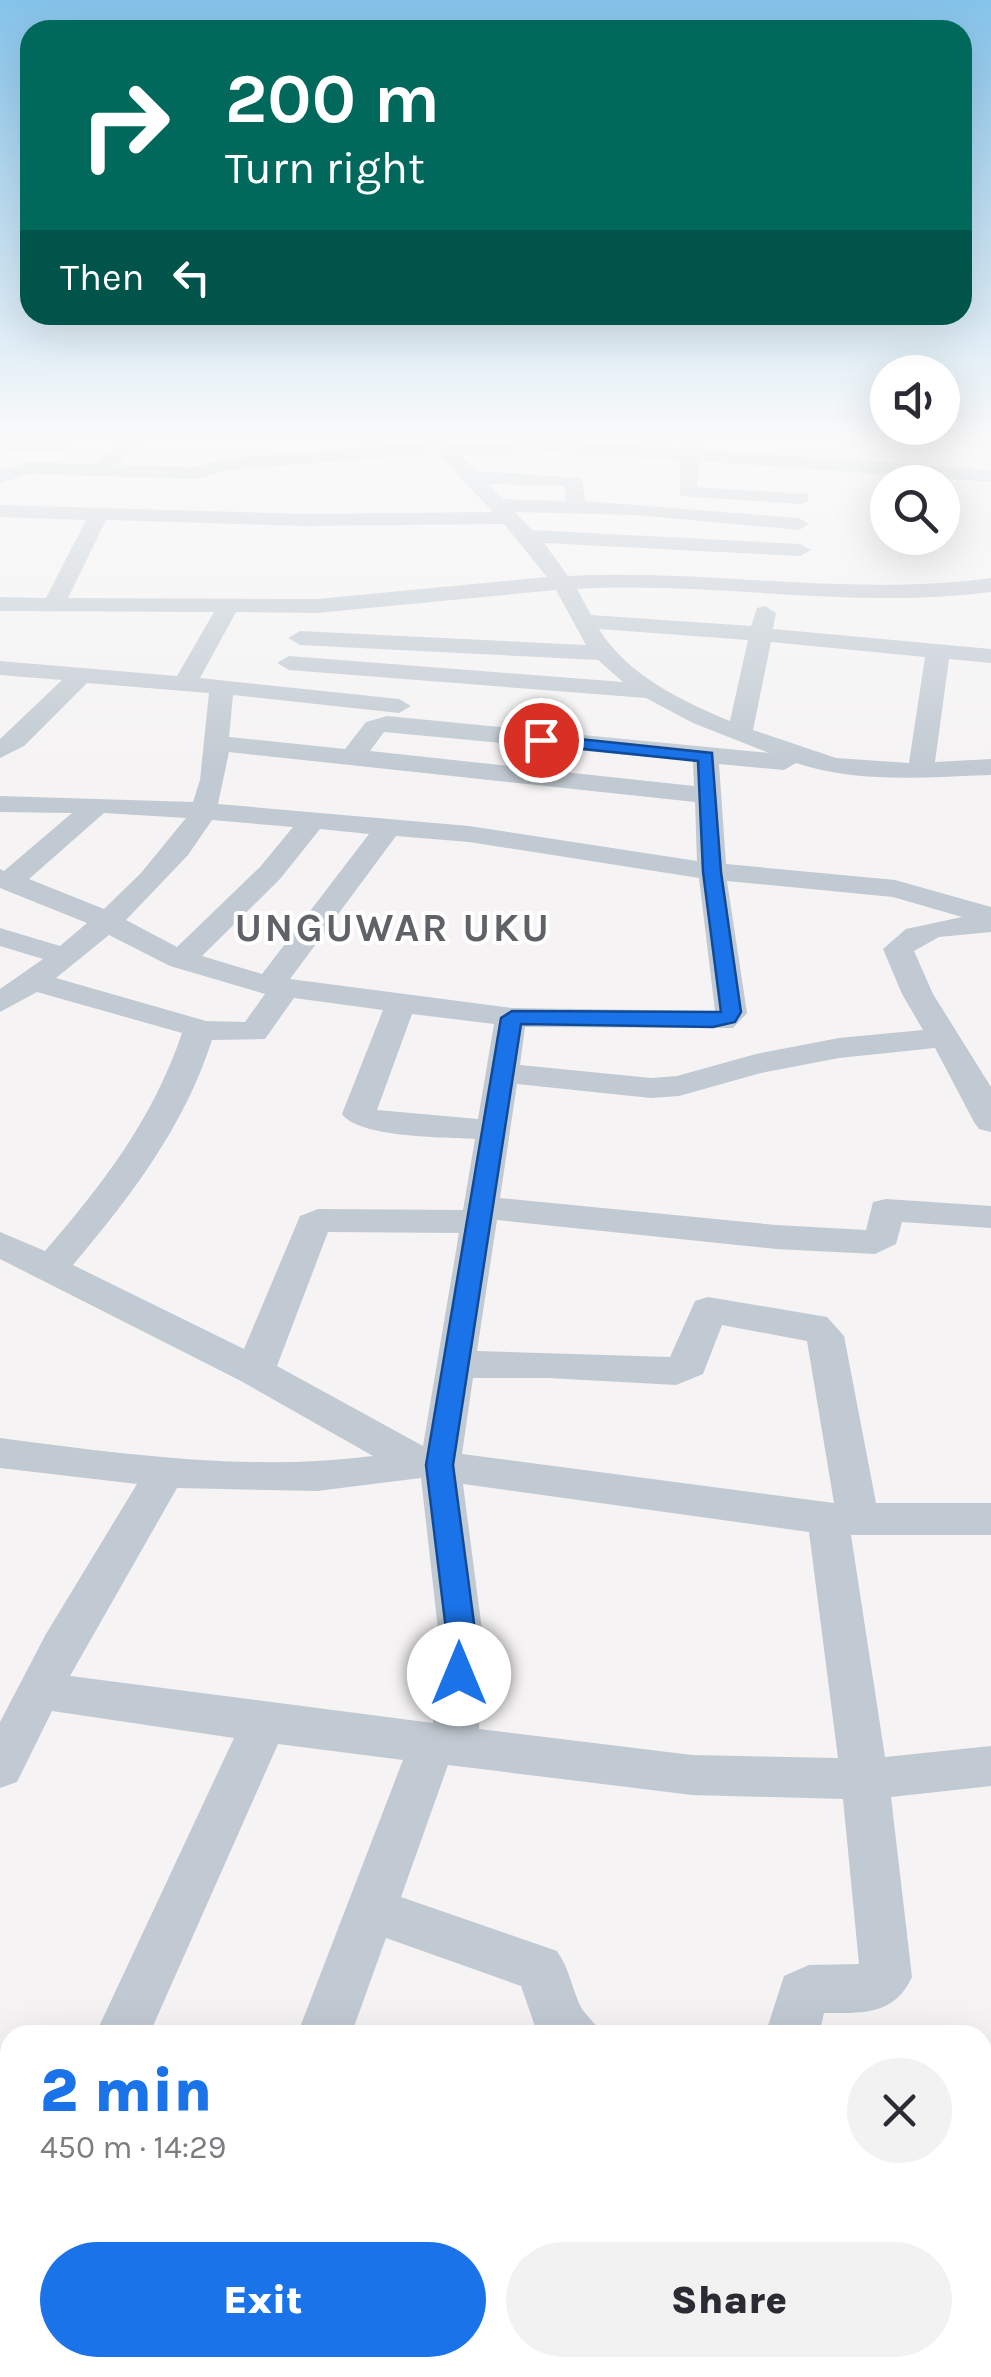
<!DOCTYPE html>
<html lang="en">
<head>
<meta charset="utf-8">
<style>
	:root { --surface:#fff; --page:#f2f2f3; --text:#2b2b33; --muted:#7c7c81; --accent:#1a73e8 }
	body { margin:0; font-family:Karla,sans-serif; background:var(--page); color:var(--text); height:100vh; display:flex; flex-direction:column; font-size:38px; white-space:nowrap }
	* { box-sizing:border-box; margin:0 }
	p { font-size:32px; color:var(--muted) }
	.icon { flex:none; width:55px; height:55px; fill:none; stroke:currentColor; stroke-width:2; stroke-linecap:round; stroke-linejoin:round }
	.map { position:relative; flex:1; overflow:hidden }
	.panel { position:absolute; left:0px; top:2025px; width:992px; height:352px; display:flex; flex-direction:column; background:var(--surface); border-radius:30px 30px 0 0; box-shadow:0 10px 40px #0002 }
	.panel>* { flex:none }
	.banner { position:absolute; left:20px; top:20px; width:952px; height:305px; border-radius:30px; box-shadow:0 10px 40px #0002; background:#00695c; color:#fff; overflow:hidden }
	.tools { position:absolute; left:870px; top:355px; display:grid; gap:20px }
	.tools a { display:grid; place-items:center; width:90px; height:90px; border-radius:50%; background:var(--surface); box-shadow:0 10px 40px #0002; font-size:50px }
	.pin { position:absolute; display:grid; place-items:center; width:85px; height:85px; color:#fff; margin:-42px; border:5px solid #fff; border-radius:50%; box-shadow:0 2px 10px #0007 }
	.me { position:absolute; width:110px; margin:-55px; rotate:0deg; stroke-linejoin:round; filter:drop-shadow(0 0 8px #0008) }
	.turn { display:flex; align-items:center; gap:35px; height:210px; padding:0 40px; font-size:45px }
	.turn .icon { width:130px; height:130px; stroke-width:2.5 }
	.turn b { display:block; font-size:70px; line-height:85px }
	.then { display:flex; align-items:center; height:95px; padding:0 40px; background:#0003; gap:20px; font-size:38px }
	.round { display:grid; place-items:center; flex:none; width:105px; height:105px; border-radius:52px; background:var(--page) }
	.summary { display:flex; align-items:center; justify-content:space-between; height:170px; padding:0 40px }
	h1 { font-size:60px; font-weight:800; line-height:75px; color:var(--accent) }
	.primary-button { display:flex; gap:20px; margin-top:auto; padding:20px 40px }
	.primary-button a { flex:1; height:115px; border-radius:60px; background:var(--accent); color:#fff; font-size:40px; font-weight:800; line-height:115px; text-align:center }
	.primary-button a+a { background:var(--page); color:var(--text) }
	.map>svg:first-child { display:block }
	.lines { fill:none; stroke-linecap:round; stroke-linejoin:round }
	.minor { fill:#c1cad2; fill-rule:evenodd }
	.route { fill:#1a73e8; stroke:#114b97; stroke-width:2.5 }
	.labels { text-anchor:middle; stroke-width:8; stroke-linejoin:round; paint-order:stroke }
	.district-label { font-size:40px; font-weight:bold; letter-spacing:2.5px; fill:#5f6368; stroke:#fff }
</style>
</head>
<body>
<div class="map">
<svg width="991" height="2377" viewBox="0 0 991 2377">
	<rect width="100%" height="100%" fill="#f5f3f3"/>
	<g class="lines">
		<!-- minor -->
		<g class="minor">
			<path d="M126 435H146L116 465 195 467 229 458 428 442 423 435H442L451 445 555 441 681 448 682 435H700V449L991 470V482L699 461 697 487 808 494V502L801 504 680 496V460L555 453 462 456 476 471 582 478 585 501 799 518 809 524 799 530 635 515 515 512 532 530 800 544 811 550 800 556 544 543 568 576C710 569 850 597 991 578V592C853 610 716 581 577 589L591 615 751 626 757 608 765 606 776 613 773 629 991 649V663L949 659 935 762 991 759V775C925 777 860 784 796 763L784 770 719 764 726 864 895 880 991 907V932L939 937 914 951 933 994 991 1087V1132L979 1129 974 1122 935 1048 839 1058 761 1073 679 1096 651 1098 517 1084 500 1198 776 1225 866 1230 873 1202 886 1199 991 1206V1228L902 1222 896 1244 875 1254 776 1249 497 1220 477 1351 670 1357 695 1301 708 1297 827 1317 844 1336 876 1503H991V1535H851L885 1757 991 1746V1786L891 1797 912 1977C894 2016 862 2013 824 2013L819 2035H765L784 1976 809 1965 859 1964 843 1799 692 1795 448 1765 401 1897 557 1951C569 1968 571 1985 579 2003 583 2014 595 2021 602 2035H538L521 1986 386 1938 351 2035H297L403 1760 278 1744 149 2035H95L234 1738 52 1711 17 1782 0 1788V1722L46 1634 137 1484 0 1468V1438C123 1454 249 1472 373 1456L241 1381 0 1259V1232L45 1251C103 1184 153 1119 182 1033L37 992 0 1012V989L43 959 0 946V928L60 946 87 923 0 888V869L4 871 72 813 0 812V796L193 802 200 780 209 693 87 683 24 746 0 758V739L62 680 0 675V661L177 676 214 612 0 611V597L46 598 86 520 0 517V505L304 514 493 512 437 453 230 470 196 479 29 474 0 483V470L27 462 94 464ZM488 484 565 486V501L503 499ZM106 520 304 526 504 524 547 577 317 599 68 598ZM556 590 586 645 300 631 288 638 300 645 598 660 623 682 289 656 277 663 289 670 646 698 693 723 769 753 387 716 366 722 345 749 229 737 233 695 399 713 411 706 399 699 200 678 236 612 317 613ZM599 629 748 640 730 721C682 701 627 675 599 629ZM771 642 925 657 909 763 836 758 753 730ZM384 732 693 761 694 786 370 751ZM229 752 695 802 697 861 469 826 218 804ZM104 813 186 818 141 873 104 909 29 879ZM212 820 293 827 260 867 177 947 126 920 188 855ZM320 829 369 834 262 974 202 956 280 879ZM396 836 469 842 699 878 715 1011 511 1008 290 979ZM727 881 893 897 962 917 906 929 883 949 902 994 923 1030 839 1038 756 1054 677 1076 651 1078 520 1065 525 1027 733 1028 747 1013ZM109 935 170 966 265 994 245 1022 206 1021 56 978ZM294 998 383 1010 342 1114C359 1138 445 1137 475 1139L463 1210 318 1209 300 1216 244 1349 73 1265C131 1196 184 1127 212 1040L265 1039ZM412 1014 494 1024 478 1119 377 1110ZM328 1232 459 1233 423 1446 277 1366ZM722 1325 807 1341 834 1503 462 1454 473 1378H548L676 1385 703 1374ZM421 1478 439 1638 433 1723 70 1676 177 1488 317 1491ZM463 1484 809 1532 838 1758 692 1755 479 1729 483 1638Z"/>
			<polygon points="929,435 991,437 991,449 936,444 929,442"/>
			<polygon points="0,438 61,441 71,447 61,453 0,450"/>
			<polygon points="991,2077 991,2131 982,2134 982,2080"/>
			<polygon points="10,2251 10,2327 0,2331 0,2255"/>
			<polygon points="982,2310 991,2313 991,2373 976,2368 982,2368"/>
			<polygon points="181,2368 241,2368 237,2377 177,2377"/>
			<polygon points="664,2368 724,2368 721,2377 661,2377"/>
		</g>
	</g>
	<!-- sky -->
	<linearGradient id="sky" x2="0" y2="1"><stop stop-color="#85c3ea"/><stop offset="0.57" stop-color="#fafafa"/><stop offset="1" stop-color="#fafafa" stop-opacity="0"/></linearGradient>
	<rect width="991" height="768" fill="url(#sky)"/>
	<!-- route -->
	<polygon class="route" points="541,735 712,753 721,872 741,1012 735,1022 713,1027 521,1024 453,1465 476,1638 474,1674 469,1682 459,1686 449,1682 444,1674 447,1638 426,1465 501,1018 512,1011 721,1012 703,872 698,761 535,744 532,740"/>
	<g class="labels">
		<!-- district labels -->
		<g class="district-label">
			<text x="393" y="941">UNGUWAR UKU</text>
		</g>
	</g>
</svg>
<div class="tools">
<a><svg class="icon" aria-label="sound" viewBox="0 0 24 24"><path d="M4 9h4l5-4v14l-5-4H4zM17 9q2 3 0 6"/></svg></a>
<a><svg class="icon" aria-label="search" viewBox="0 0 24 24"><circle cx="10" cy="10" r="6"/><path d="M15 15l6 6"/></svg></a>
</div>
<div class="pin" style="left:541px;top:740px;background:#d93025"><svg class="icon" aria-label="arrive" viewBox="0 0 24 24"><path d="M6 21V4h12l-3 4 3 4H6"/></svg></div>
<svg class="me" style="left:459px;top:1674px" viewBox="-20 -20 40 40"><circle r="19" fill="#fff"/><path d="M0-13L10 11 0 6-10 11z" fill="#1a73e8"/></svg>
<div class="banner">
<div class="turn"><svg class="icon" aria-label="right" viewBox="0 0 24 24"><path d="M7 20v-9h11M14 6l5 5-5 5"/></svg><div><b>200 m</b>Turn right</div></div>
<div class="then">Then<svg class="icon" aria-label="left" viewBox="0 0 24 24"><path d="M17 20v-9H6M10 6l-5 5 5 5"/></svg></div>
</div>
<section class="panel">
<div class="summary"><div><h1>2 min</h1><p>450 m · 14:29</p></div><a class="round"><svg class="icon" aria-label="close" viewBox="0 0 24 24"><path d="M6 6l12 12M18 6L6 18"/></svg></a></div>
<div class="primary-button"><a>Exit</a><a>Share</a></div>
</section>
</div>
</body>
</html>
